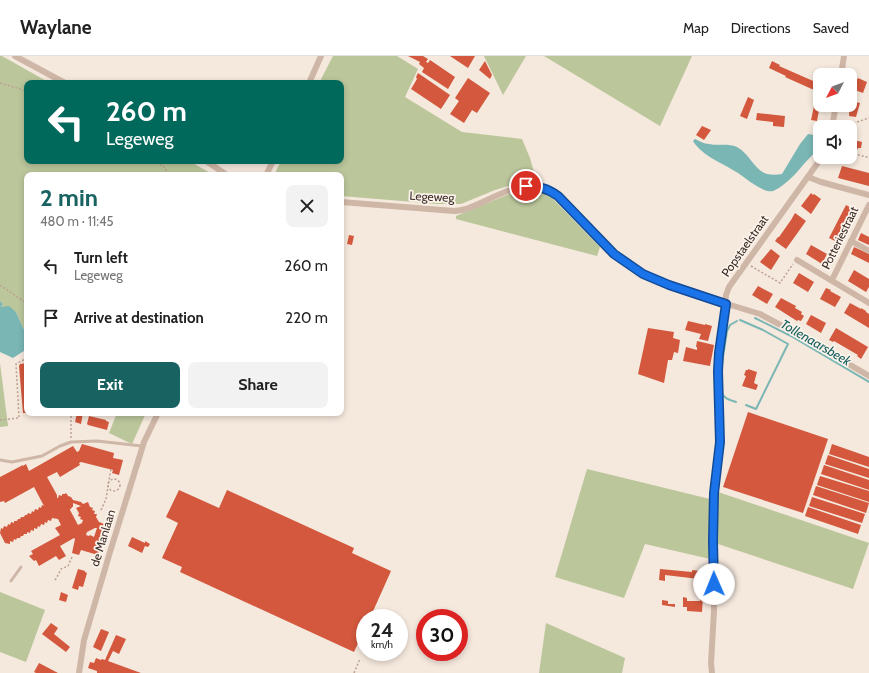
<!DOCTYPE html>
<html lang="en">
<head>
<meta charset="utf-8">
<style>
	:root { --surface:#fff; --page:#f2f2f2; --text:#222; --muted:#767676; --line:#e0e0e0; --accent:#196262 }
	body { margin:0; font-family:Cabin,sans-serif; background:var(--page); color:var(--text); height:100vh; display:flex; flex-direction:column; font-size:15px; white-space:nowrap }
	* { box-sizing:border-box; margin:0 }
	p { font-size:13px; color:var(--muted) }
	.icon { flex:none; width:22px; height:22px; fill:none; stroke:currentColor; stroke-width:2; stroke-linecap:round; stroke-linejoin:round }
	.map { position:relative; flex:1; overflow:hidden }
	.sheet { position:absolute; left:24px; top:116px; width:320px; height:244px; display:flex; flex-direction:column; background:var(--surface); border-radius:8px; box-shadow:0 2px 6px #0003 }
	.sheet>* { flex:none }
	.hud { position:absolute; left:24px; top:24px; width:320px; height:84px; border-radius:8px; box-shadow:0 2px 6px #0003; background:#00695c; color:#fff; overflow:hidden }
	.needle { width:26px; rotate:229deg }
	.tools { position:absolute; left:813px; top:12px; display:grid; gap:8px }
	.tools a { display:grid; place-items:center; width:44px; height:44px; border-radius:8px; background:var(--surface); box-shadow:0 2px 6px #0003; font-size:20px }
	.speed { position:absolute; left:356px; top:553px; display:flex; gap:8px; font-size:20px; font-weight:700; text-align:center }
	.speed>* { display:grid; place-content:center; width:52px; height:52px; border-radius:50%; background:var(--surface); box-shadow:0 2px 6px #0003; line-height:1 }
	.speed small { font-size:10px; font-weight:400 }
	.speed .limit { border:6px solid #d22; background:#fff; color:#111 }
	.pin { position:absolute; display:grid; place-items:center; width:34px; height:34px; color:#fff; margin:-17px; border:2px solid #fff; border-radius:50%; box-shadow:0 1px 4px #0007 }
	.me { position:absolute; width:44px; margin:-22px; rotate:359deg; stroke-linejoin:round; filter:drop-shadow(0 0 3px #0008) }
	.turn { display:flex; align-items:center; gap:14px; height:84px; padding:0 16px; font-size:18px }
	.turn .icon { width:52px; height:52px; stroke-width:2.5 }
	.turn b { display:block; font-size:28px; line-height:34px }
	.round { display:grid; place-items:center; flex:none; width:42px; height:42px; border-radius:8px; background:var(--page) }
	.head { display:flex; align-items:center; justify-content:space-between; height:68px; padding:0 16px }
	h1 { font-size:24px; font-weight:800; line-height:30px; color:var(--accent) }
	.cta { display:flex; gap:8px; margin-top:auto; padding:8px 16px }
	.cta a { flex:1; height:46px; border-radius:8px; background:var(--accent); color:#fff; font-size:16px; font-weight:800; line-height:46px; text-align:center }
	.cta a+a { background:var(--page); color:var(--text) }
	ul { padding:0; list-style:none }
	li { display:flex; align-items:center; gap:12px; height:52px; padding:0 16px }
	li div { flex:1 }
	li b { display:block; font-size:15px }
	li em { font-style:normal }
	header { display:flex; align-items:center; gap:24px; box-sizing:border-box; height:56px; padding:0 20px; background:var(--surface); border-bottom:1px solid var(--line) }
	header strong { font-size:19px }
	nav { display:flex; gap:22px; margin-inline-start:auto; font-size:14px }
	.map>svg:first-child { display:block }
	.green { fill:#bbc69b }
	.water { fill:#79b6b4 }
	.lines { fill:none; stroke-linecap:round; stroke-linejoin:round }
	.stream { stroke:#79b6b4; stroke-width:2 }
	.building { fill:#d3583d; fill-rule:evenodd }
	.path { stroke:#bba191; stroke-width:1.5; stroke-dasharray:2 2; stroke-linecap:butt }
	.service { stroke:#cfb7a7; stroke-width:3 }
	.minor { stroke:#cfb7a7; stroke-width:6 }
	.route-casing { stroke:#114b97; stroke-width:10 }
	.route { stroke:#1a73e8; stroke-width:7 }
	.labels { text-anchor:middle; stroke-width:3.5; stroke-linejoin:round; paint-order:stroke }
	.street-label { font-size:12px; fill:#3b2d28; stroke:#fcf3eb }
	.water-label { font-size:13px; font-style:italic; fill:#196262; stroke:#fcf3eb }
</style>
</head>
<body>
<header>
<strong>Waylane</strong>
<nav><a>Map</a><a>Directions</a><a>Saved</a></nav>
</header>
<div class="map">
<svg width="869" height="617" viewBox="0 0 869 617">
	<rect width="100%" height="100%" fill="#f5e8dd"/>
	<!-- green -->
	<g class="green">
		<polygon points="0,0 2,0 50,27 27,27 27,105 189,105 214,119 27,119 27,276 23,272 16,256 1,252 3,248 0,245"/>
		<polygon points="333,0 397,0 418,13 405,41 462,76 522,83 530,102 535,120 532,123 495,134 461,148 438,148 341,140 341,119 274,119 281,105 341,105 341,27 319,27"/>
		<polygon points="484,0 526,0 503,39"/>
		<polygon points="544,0 692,0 660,70"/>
		<polygon points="528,133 541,135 551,141 600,191 597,200 456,163 456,160 512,137"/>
		<polygon points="0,307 8,370 0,371"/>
		<polygon points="117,357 146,357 132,388 109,377"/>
		<polygon points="587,413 710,443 710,503 645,488 624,542 555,521"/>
		<polygon points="718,436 869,487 853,533 718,488"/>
		<polygon points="0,536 45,554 26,606 0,596"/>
		<polygon points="546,567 625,602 622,617 539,617"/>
	</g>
	<!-- water -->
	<g class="water">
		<path d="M808 78 814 79 819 84C820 94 809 102 803 109 797 117 782 132 773 135 762 137 746 122 738 117 723 107 703 101 693 85L695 83C700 85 704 88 709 88 718 90 728 87 737 91 749 97 755 115 767 118 772 119 777 119 782 118L800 88Z"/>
		<polygon points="0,245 3,248 1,251 9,250 16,256 23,272 27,276 27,293 13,302 0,296"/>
	</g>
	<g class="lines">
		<!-- stream -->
		<g class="stream">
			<polyline points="755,262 791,280 869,326"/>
			<polyline points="740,264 763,274 788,288 756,353 746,349"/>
			<polyline points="721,314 727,275 730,269 737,265"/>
			<path d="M721 335C723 342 729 344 736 346"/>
		</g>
	</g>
	<!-- building -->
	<g class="building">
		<polygon points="408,0 423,0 428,3 426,6 428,7 430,4 455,21 448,33 422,16 424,12 419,8 420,6"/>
		<polygon points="450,0 475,0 468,12"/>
		<polygon points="485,5 492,19 490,23 479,14"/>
		<polygon points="772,5 780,9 779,10 820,28 820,49 817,65 811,64 818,31 815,30 814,34 785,21 786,20 769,12"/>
		<polygon points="418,17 450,39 441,53 411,33 417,23 416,21"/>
		<polygon points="468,22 490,37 477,57 472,54 464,67 450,58 459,45 455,42"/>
		<polygon points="854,22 858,23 858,22 867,26 863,37 852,33 854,26 853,26"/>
		<polygon points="748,41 754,44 747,63 740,60"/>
		<polygon points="850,43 855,44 855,46 860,47 856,61 849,60"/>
		<polygon points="757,57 785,60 784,71 773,70 773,66 756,64"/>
		<polygon points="702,70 711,74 704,84 696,79"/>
		<polygon points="850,83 862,86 861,92 858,92 858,93 850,91"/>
		<polygon points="842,110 869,117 869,130 838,122"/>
		<polygon points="811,137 813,139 814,138 821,143 811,158 801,150"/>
		<polygon points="846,149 857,155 855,160 854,159 844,180 841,188 829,182"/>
		<polygon points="795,157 806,165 786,193 775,185 778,181 779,181 791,164"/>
		<polygon points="861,177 869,181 869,189 858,184"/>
		<polygon points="349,179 354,180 352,189 347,188"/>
		<polygon points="811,189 827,198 822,208 806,198"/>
		<polygon points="854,191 869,198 869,207 851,198"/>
		<polygon points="771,193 780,200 771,214 760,206"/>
		<polygon points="854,214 869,223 869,231 866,236 848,225"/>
		<polygon points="799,217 814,226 808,236 793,227"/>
		<polygon points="758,230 773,238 767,248 752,239"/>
		<polygon points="826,232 831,234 830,235 841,241 835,251 820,243"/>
		<polygon points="781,242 796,250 795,252 802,256 801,258 804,260 801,265 798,264 797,265 775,251"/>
		<polygon points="850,247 861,253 861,252 866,255 866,256 869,258 869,272 844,257"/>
		<polygon points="811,259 826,267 821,277 806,268"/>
		<polygon points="688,265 705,269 705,268 712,270 708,285 699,283 701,278 685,274"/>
		<polygon points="648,272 674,276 673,282 680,284 678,297 674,296 672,304 668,304 664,327 638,318"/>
		<polygon points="836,272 868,291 861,303 857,300 858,299 834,285 833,286 829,284"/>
		<polygon points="697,285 714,289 710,310 683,305 686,291 697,294 697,291 696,291"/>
		<polygon points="27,307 27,322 25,322 27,357 23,357 19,310 20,308"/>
		<polygon points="748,313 757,316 754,327 758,329 756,334 742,330 746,320 744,319 746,314 748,314"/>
		<polygon points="748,356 828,383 803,457 723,431"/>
		<polygon points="77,357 83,357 81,368 75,366"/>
		<polygon points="89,360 106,364 106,365 109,366 107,374 88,369 87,368"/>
		<path d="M82 388 114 397 113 402 123 404 119 419 112 417 113 414 81 406 79 407 80 409 60 421 57 416 47 421 57 439V442H58L59 439 62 440V438H65V437L67 438 68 440 71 441 73 444 81 446 83 448 88 446 90 451 93 452 92 454 95 455 94 458H97L96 461 99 466 107 469 98 499 81 494 79 499 72 497 75 483 74 482 60 490 66 500 59 504 56 500 39 510 36 504 34 505 29 500 33 498 31 495 60 479 55 472 61 469 58 463 52 462 51 465 48 464 47 467 45 466 44 469 41 468 40 471 38 470 37 473 34 472V475L31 474 30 477 27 476V478H24L23 480H21L20 482H17L16 484 14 483 13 486 10 485V488L5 487 0 477 1 472 3 473 4 470 7 471 8 468 10 469 11 466 14 467V465H17L18 463H20L21 461H24L25 459H27L28 457 31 458 32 455 34 456 35 453 38 454 39 451 41 452 42 449 44 450 34 431 5 447 4 445 0 446V421L23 409V410L26 408 29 415 73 390 77 396 79 395ZM73 447 81 450 76 452 79 457 78 460 81 461 80 463 83 464 82 467 78 469 70 454V453H71L72 451H73ZM95 472H97L94 481 90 479 89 480 86 479 87 476Z"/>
		<polygon points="832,388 869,401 869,411 829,398"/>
		<polygon points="828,399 869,413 869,422 825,408"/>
		<polygon points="824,409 869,424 869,434 821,418"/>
		<polygon points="820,420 869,435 869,446 817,429"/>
		<polygon points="816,430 869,447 866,457 813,439"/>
		<polygon points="179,434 219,452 227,434 354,492 352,497 391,515 370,562 365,562 365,572 354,596 180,516 182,511 162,502 178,467 166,461"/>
		<polygon points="812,441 865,458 862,467 809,450"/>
		<polygon points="808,451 861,469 858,478 805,460"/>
		<polygon points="132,481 145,487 145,485 150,488 148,491 145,490 142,497 128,490"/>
		<polygon points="78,513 85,515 85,516 87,517 83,531 79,530 78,534 72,532"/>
		<polygon points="660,513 692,516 692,514 700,515 699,523 665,519 665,525 659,524"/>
		<polygon points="701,531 708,531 708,541 703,541 702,556 687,555 687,551 683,551 683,541 687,542 687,545 700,545"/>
		<polygon points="61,536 68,539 66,546 59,544"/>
		<polygon points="662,544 668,545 668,548 675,548 675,551 662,549"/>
		<polygon points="51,567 58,572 54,578 70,591 66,596 42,578"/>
		<polygon points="101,573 109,576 101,595 93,591"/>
		<polygon points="116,579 126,583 119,598 113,595 108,605 141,617 97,617 97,615 88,612 90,606 94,607 96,602 101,604 102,603 105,604"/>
		<polygon points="39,607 58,617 36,617 34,616"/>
	</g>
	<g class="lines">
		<!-- path -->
		<g class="path">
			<polyline points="0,27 27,35"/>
			<polyline points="842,71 869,62"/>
			<polyline points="850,97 867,101 869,100"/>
			<polyline points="157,105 164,111 169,119"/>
			<polyline points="751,210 780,227 793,208"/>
			<polyline points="0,229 26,247 27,250"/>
			<polyline points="0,364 19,362 16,308 27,302"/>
			<polyline points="71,382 71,357"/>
			<circle cx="114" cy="429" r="6"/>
			<polyline points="101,454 106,443 109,424 111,413"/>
			<polyline points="55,524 57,521 61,513 68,510 72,501"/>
			<polyline points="354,617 360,603"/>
		</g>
		<!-- service -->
		<g class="service">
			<polyline points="0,404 12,406 42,400 60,390 71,386 97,385 142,390"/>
			<polyline points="11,525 21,511"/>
		</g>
		<!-- minor -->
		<g class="minor">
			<polyline points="15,0 65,27"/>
			<polyline points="841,19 844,0"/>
			<polyline points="309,27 321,0"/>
			<polyline points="832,71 836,49"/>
			<polyline points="206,105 227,119"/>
			<polyline points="266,119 273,105"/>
			<polyline points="808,121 821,126 869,139"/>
			<path d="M341 146 454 155C458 155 462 154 466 153 491 145 521 121 548 133 551 135 555 138 558 140L614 198 643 218 669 229 701 240 760 258 801 280 869 320"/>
			<polyline points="851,185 869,195"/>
			<polyline points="797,204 869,247"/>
			<polyline points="832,224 869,149"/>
			<polyline points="79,617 84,584 110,496 144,386 158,357"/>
			<polyline points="712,617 711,607 714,555 713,486 714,437 720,386 718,315 719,297 725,248 726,239 729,231 822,101"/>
		</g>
	</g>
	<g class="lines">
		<!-- route casing -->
		<g class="route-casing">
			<path id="route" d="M526 130C540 131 547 132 558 140L614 198 643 218 669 229 726 248 719 297 718 315 720 386 714 437 713 486 714 528"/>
		</g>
		<!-- route -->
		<use href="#route" class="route"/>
	</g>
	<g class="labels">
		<!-- street labels -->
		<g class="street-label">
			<text transform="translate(432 141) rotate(3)" y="4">Legeweg</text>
			<text transform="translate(840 182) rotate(-64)" y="4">Potteriestraat</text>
			<text transform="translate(745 190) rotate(-55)" y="4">Popstaelstraat</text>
			<text transform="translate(103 482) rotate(-73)" y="4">de Manlaan</text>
		</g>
		<!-- water labels -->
		<g class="water-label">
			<text transform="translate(816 286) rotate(30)" y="5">Tollenaarsbeek</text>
		</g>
	</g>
</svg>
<div class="tools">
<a><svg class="needle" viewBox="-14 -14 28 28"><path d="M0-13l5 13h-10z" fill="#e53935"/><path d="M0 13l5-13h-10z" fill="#767676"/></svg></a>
<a><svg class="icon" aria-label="sound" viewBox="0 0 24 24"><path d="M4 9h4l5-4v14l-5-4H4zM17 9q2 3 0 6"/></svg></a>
</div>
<div class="speed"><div>24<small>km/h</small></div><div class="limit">30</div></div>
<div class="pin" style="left:526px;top:130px;background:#d93025"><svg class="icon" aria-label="arrive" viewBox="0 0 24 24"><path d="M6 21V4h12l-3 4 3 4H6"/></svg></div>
<svg class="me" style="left:714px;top:528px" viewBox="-20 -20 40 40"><circle r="19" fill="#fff"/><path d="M0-13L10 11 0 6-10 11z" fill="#1a73e8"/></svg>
<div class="hud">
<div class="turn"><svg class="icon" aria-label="left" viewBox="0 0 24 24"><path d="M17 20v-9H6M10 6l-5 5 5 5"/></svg><div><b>260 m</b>Legeweg</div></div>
</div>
<section class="sheet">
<div class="head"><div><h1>2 min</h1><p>480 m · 11:45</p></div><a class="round"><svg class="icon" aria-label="close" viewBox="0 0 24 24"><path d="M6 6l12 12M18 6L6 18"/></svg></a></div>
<ul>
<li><svg class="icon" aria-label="left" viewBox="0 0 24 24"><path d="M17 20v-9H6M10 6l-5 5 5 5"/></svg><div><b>Turn left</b><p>Legeweg</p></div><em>260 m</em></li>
<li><svg class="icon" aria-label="arrive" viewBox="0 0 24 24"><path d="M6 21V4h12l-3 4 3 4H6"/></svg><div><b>Arrive at destination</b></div><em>220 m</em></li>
</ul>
<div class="cta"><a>Exit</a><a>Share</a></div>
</section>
</div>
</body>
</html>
